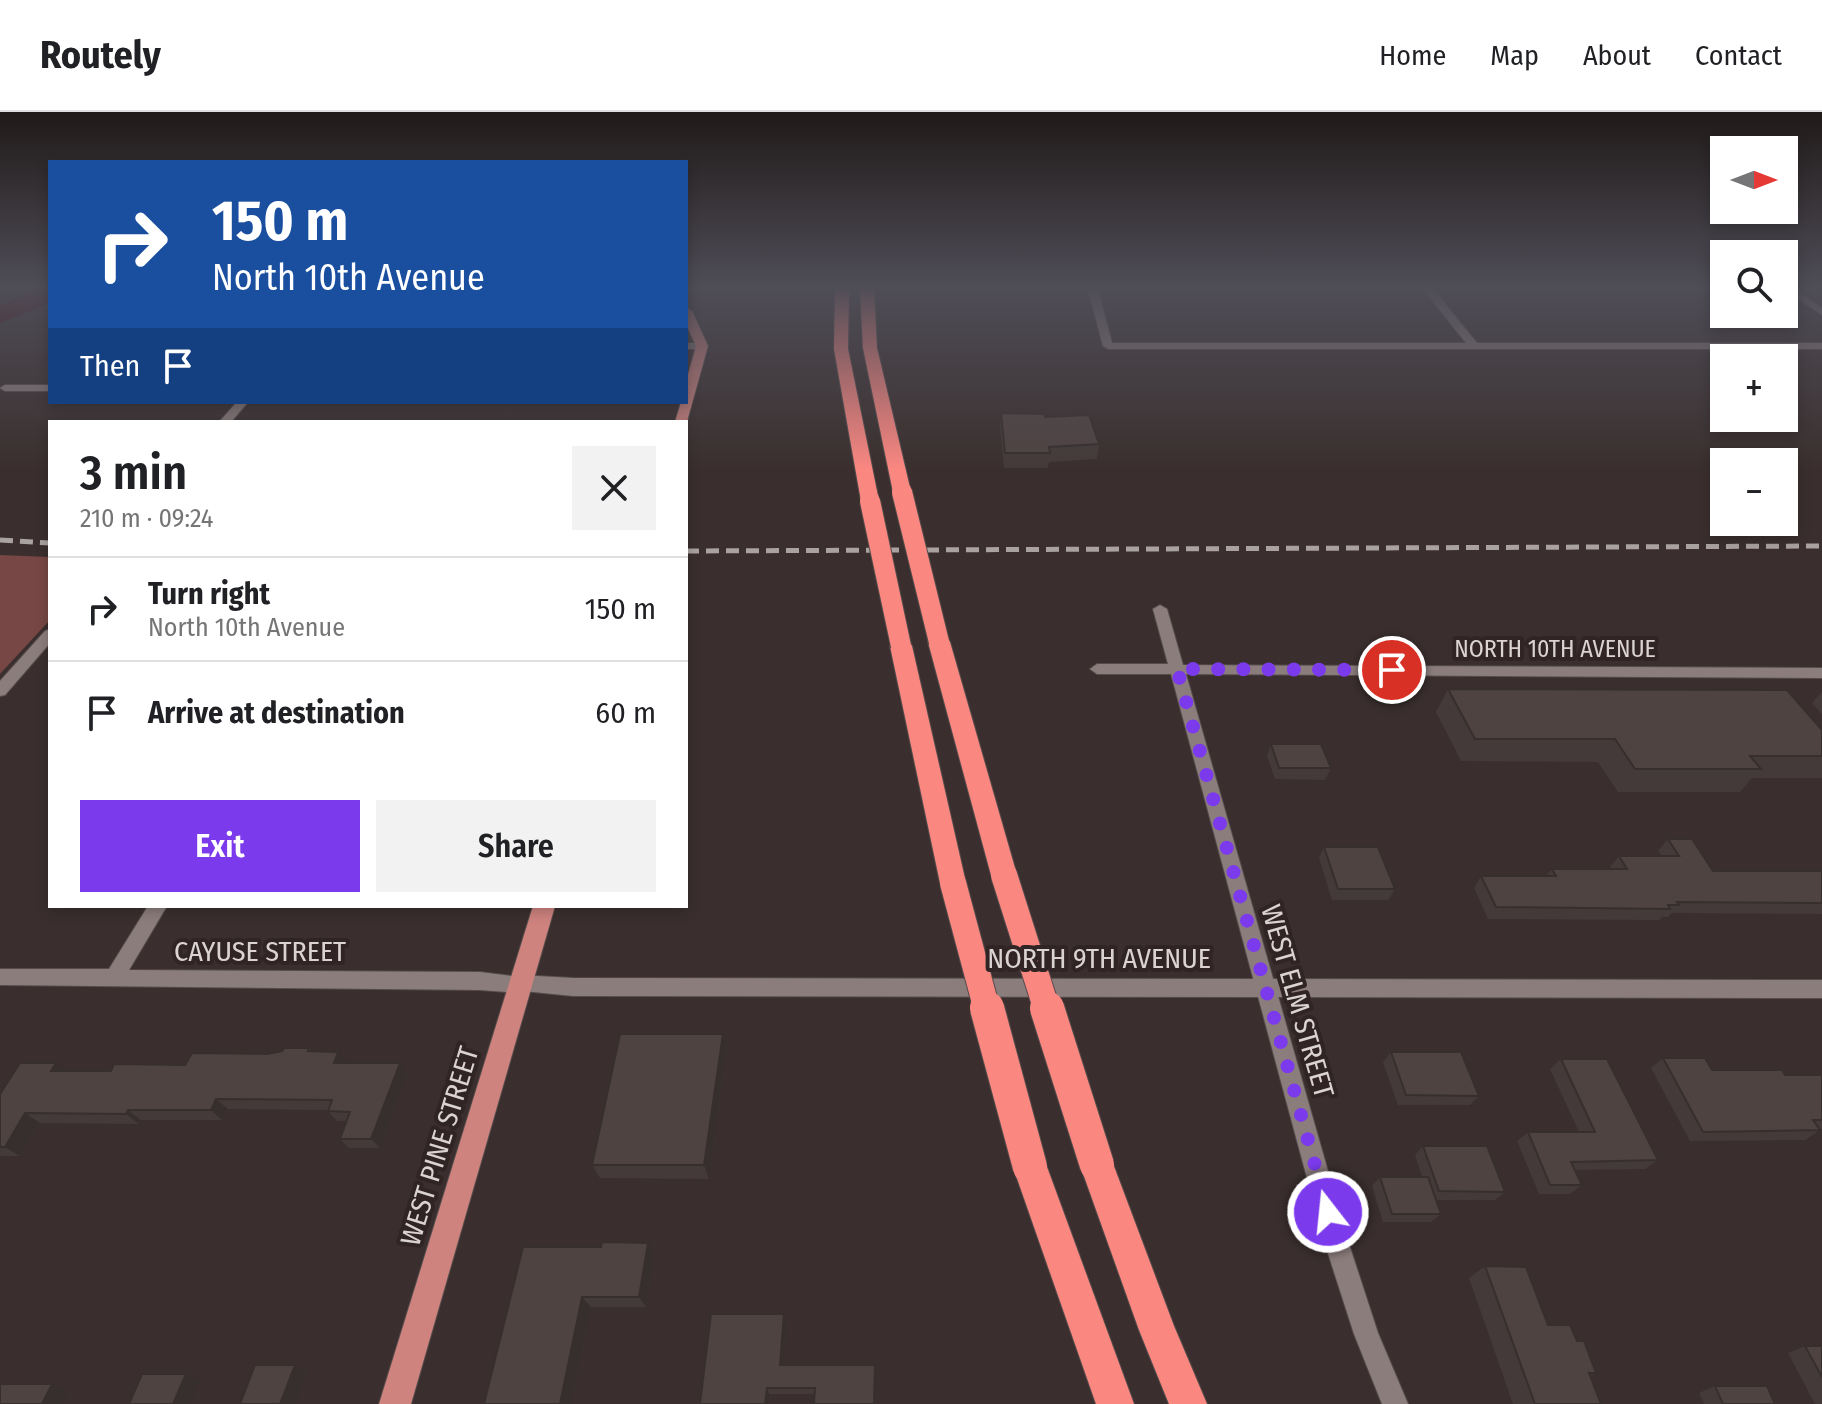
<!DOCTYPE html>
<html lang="en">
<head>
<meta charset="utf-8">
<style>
	:root { --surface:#fff; --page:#f2f2f2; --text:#202124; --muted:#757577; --line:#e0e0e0; --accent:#7c3aed }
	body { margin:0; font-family:"Fira Sans Condensed",sans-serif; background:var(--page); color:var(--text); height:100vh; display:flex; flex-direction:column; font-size:30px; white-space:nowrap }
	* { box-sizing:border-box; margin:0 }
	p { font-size:26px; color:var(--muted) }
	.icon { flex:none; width:44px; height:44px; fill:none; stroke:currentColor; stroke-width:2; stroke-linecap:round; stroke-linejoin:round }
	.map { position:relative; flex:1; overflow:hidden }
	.details { position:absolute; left:48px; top:308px; width:640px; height:488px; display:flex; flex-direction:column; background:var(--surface); border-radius:0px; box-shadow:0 4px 12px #0003 }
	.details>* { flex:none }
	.guide { position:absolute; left:48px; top:48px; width:640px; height:244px; border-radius:0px; box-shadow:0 4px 12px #0003; background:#1a4fa0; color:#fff; overflow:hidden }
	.needle { width:52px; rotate:90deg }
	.tools { position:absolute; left:1710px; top:24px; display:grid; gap:16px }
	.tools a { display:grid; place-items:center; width:88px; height:88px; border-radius:0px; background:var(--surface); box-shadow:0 4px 12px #0003; font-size:40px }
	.pin { position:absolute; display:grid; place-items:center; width:68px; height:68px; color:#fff; margin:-34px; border:4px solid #fff; border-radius:50%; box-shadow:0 2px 8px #0007 }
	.me { position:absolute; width:88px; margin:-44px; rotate:344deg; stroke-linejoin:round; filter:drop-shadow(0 0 6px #0008) }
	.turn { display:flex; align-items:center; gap:28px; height:168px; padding:0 32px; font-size:36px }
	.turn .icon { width:104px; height:104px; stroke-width:2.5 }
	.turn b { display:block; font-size:56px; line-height:68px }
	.then { display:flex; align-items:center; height:76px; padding:0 32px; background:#0003; gap:16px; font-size:30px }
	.round { display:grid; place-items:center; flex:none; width:84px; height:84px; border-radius:0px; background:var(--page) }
	.headline { display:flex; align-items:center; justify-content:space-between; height:136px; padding:0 32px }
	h1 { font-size:48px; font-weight:600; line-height:60px }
	.primary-button { display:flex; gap:16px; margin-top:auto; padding:16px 32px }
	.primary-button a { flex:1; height:92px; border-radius:0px; background:var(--accent); color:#fff; font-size:32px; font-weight:600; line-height:92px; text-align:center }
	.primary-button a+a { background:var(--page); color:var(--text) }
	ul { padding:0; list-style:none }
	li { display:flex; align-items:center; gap:24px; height:104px; padding:0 32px; border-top:2px solid var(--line) }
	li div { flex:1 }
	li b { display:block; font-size:30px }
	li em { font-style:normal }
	header { display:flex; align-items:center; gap:48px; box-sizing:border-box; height:112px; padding:0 40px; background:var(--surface); border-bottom:2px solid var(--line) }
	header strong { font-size:38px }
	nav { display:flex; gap:44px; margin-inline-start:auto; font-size:28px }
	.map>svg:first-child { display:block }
	.green { fill:#764744 }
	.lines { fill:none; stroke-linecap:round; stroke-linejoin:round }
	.river { fill:#46060a; fill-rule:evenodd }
	.minor-casing { stroke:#554c4b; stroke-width:2 }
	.tertiary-casing { stroke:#554c4b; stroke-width:2 }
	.primary-casing { stroke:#554c4b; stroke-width:2 }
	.motorway-casing { stroke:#554c4b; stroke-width:2 }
	.minor { fill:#8b7d7c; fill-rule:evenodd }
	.tertiary { fill:#8b7d7c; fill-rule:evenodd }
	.primary { fill:#ce837f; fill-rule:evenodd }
	.motorway { fill:#fb8781; fill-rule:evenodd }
	.rail { stroke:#aaa1a1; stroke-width:5; stroke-dasharray:13 7; stroke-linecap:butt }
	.motorway-bridge-far2-casing { stroke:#554c4b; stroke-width:22; stroke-linecap:butt }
	.motorway-bridge-far1-casing { stroke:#554c4b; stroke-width:28; stroke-linecap:butt }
	.motorway-bridge-casing { stroke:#554c4b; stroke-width:36; stroke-linecap:butt }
	.motorway-bridge-far2 { stroke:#fb8781; stroke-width:20 }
	.motorway-bridge-far1 { stroke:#fb8781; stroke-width:26 }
	.motorway-bridge { stroke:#fb8781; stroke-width:34 }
	.wall { fill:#443a39 }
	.shaded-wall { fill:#372f2e }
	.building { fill:#4f4342; stroke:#372f2e; stroke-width:2 }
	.route { stroke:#7c3aed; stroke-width:14; stroke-dasharray:0 25.2 }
	.labels { text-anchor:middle; stroke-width:8; stroke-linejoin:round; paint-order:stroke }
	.street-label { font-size:24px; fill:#dbd3d3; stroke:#302524 }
	.near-street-label { font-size:28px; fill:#dbd3d3; stroke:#302524 }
</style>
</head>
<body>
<header>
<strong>Routely</strong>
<nav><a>Home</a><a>Map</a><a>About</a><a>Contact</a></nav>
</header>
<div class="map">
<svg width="1822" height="1292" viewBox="0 0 1822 1292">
	<rect width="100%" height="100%" fill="#3a2f2e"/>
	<!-- green -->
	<polygon class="green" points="0,443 50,445 50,508 0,562"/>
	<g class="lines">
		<!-- river -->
		<polygon class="river" points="37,177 50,177 50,191 0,211 0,193"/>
		<!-- minor casing -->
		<g class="minor-casing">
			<g id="minor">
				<polygon points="1088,177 1098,177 1112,231 1466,231 1423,177 1433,177 1477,231 1822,231 1822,237 1108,237 1103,234"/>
				<polygon points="1784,177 1795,177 1822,196 1822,203"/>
				<polygon points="686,231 702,231 707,234 702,237 686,237"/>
				<polygon points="50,273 50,279 5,279 0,276 5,273"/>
				<polygon points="237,290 248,290 231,310 219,310"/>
				<polygon points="1160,493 1167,497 1183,553 1822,556 1822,566 1186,562 1348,1129 1378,1221 1408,1292 1382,1292 1354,1222 1324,1129 1171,562 1097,562 1090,557 1097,552 1168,552 1153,497"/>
				<polygon points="50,517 50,531 5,583 0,584 0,569 45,519"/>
				<polygon points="148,794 167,794 129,858 480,860 527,866 530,872 527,878 520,881 480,878 0,873 0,857 109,857"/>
			</g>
		</g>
		<!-- tertiary casing -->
		<g class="tertiary-casing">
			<polygon id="tertiary" points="520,863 573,866 1822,868 1822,886 573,884 513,878 510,872 513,866"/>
		</g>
		<!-- primary casing -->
		<g class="primary-casing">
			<g id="primary">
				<polygon points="686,195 692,199 708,234 686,313 686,310 675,310 681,290 686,290 686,270 696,234 686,212"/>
				<polygon points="533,794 555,794 411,1292 379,1292"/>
			</g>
		</g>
		<!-- motorway casing -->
		<g class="motorway-casing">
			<g id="motorway">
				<polygon points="835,177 849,177 848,237 879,389 870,394 861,389 834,237"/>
				<polygon points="860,177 874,177 877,236 911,380 902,385 893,380 863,236"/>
				<polygon points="939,523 947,525 950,530 1017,763 1013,771 1004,774 995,771 991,763 928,530 931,525"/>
				<polygon points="901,527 909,529 912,534 966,771 962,779 953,782 944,779 940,771 890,534 893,529"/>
				<polygon points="1097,1036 1109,1041 1174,1214 1207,1292 1169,1292 1139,1218 1080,1053 1085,1041"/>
				<polygon points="1030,1038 1042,1043 1047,1055 1134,1292 1096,1292 1013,1055 1018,1043"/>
			</g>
		</g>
		<!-- minor -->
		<use href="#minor" class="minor"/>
		<!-- tertiary -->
		<use href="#tertiary" class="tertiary"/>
		<!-- primary -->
		<use href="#primary" class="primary"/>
		<!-- motorway -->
		<use href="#motorway" class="motorway"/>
		<!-- rail -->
		<g class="rail">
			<polyline points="0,428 50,431"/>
			<polyline points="686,439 1822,434"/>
		</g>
		<!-- motorway-bridge-far2 casing -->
		<g class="motorway-bridge-far2-casing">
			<g id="motorway-bridge-far2">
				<polyline points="902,380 939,530"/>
				<polyline points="870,389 901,534"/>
			</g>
		</g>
		<!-- motorway-bridge-far1 casing -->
		<g class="motorway-bridge-far1-casing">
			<g id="motorway-bridge-far1">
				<polyline points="1004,763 1047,898"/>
				<polyline points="953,771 987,898"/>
			</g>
		</g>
		<!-- motorway-bridge casing -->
		<g class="motorway-bridge-casing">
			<g id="motorway-bridge">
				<polyline points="987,896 1030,1055"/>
				<polyline points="1047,896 1097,1053"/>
			</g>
		</g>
		<!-- motorway-bridge-far2 -->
		<use href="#motorway-bridge-far2" class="motorway-bridge-far2"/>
		<!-- motorway-bridge-far1 -->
		<use href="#motorway-bridge-far1" class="motorway-bridge-far1"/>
		<!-- motorway-bridge -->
		<use href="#motorway-bridge" class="motorway-bridge"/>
	</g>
	<!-- wall -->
	<g class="wall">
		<polygon points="1001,301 1045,305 1099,332 1097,347 1049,350 1048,356 1004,356 1000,315"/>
		<polygon points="1448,577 1822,618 1822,666 1752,666 1740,680 1618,680 1598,650 1461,649 1436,600"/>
		<polygon points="1822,580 1822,602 1812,591"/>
		<polygon points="1271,632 1331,656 1325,668 1275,667 1267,644"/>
		<polygon points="1668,727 1713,759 1822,759 1822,802 1672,801 1668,805 1662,805 1659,808 1488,807 1474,776 1481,764 1546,764 1552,757 1611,757 1610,755 1619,744 1662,744 1658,739"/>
		<polygon points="1324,735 1395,777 1388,788 1332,788 1319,746"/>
		<polygon points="309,936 313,939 347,951 400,951 408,961 380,1036 349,1036 340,1027 347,1009 337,1009 328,999 328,998 228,997 222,1008 141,1008 139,1012 40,1011 20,1044 0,1044 0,982 56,951 66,959 111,959 185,953"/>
		<polygon points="727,937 709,1067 600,1066 592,1053"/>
		<polygon points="1391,940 1479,984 1470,993 1398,993 1383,950"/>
		<polygon points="1663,946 1712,958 1785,963 1822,963 1822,1017 1819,1017 1820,1018 1805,1028 1690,1029 1651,956"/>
		<polygon points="1561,947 1658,1048 1645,1057 1575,1058 1582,1073 1570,1082 1539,1082 1517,1029 1528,1020 1579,1020 1550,957"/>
		<polygon points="1423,1034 1505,1080 1495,1088 1436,1088 1441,1102 1431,1110 1383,1110 1372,1074 1380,1065 1422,1065 1415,1043"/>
		<polygon points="523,1135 655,1142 646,1195 591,1195 571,1292 484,1292"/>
		<polygon points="1485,1154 1548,1213 1577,1229 1596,1261 1590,1264 1601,1292 1513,1292 1469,1166"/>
		<polygon points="784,1202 787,1209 783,1253 875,1253 875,1292 814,1292 815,1282 769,1282 700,1292"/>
		<polygon points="1805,1234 1822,1234 1822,1292 1815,1292 1788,1241"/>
		<polygon points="1715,1274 1775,1292 1704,1292 1699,1281"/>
	</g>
	<!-- shaded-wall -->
	<g class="shaded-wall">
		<polygon points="723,922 727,937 709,1067 704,1053"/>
		<polygon points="338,940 347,950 343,961 334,951"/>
		<polygon points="56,951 70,961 51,959"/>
		<polygon points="400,951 408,961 380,1036 371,1027"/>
		<polygon points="216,987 228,997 222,1008 211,998"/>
		<polygon points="128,998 141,1008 139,1012 126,1002"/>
		<polygon points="25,1001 40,1011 20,1044 5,1035"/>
		<polygon points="648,1131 655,1142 646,1195 639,1185"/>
		<polygon points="582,1185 591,1195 571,1292 560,1292"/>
		<polygon points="784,1202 787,1209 783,1260 780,1253"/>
		<polygon points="295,1253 307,1259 295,1292 280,1292"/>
		<polygon points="186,1262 200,1268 190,1292 173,1292"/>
		<polygon points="52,1272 68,1278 62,1292 42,1292"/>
		<polygon points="767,1276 769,1282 768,1292 765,1292"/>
	</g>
	<!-- building -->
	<g class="building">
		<polygon points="1001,301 1044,302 1045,305 1089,303 1099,332 1049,335 1050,341 1005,341"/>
		<polygon points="1448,577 1787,578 1822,618 1822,644 1750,644 1761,657 1635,657 1615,627 1475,627"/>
		<polygon points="1271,632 1321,632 1331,656 1279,656"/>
		<polygon points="1668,727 1692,727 1713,759 1822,759 1822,791 1677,790 1679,793 1668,793 1670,797 1496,795 1481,764 1556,764 1552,757 1627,757 1619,744 1679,744"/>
		<polygon points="1324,735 1378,735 1395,777 1338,777"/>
		<polygon points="620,922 723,922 704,1053 592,1053"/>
		<polygon points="284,936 309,936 308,939 338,940 334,951 400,951 371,1027 340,1027 350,1000 328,999 332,988 216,987 211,998 128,998 126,1002 25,1001 5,1035 0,1035 0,982 20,951 56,951 51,959 111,959 114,952 185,953 192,941 267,942 282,939"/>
		<polygon points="1391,940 1461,940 1479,984 1406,983"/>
		<polygon points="1663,946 1705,946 1712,958 1782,958 1785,963 1822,963 1822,1008 1813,1008 1820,1018 1703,1020"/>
		<polygon points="1561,947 1607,947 1658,1048 1571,1050 1582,1073 1550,1073 1528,1020 1595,1020"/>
		<polygon points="1423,1034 1487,1034 1505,1080 1439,1079"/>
		<polygon points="1380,1065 1428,1065 1441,1102 1392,1102"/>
		<polygon points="602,1130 648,1131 639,1185 582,1185 560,1292 484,1292 523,1135 601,1135"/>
		<polygon points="1485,1154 1526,1155 1548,1213 1570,1213 1577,1229 1584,1229 1596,1261 1589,1261 1601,1292 1535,1292"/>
		<polygon points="711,1202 784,1202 780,1253 875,1253 874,1292 814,1292 815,1276 767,1276 765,1292 700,1292"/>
		<polygon points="1805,1234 1822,1234 1822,1265"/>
		<polygon points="255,1253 295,1253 280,1292 240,1292"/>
		<polygon points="142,1262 186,1262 173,1292 129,1292"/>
		<polygon points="0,1272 52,1272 42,1292 0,1292"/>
		<polygon points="1715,1274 1767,1274 1775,1292 1723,1292"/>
	</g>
	<!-- sky -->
	<linearGradient id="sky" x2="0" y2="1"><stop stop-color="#201a19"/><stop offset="0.49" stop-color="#4f4d57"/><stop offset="1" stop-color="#4f4d57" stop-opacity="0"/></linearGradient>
	<rect width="1822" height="358" fill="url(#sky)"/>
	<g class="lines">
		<!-- route -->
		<polyline class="route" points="1328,1100 1177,557 1392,558"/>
	</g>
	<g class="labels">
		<!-- street labels -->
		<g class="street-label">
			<text x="1555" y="545">NORTH 10TH AVENUE</text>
		</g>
		<!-- near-street labels -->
		<g class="near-street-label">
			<text x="260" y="849">CAYUSE STREET</text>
			<text x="1099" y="856">NORTH 9TH AVENUE</text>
			<text transform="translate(1298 889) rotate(74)" y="10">WEST ELM STREET</text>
			<text transform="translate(439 1034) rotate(-73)" y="10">WEST PINE STREET</text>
		</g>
	</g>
</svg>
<div class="tools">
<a><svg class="needle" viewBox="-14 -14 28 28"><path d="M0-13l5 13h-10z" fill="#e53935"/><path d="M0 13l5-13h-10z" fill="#757577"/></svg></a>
<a><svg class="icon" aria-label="search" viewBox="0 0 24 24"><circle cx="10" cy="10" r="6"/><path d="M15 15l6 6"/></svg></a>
<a>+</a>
<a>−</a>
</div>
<div class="pin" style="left:1392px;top:558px;background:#d93025"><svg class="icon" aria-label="arrive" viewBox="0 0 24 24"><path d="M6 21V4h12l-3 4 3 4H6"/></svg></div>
<svg class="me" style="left:1328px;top:1100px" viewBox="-20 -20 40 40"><circle r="17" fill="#7c3aed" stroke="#fff" stroke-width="3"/><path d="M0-11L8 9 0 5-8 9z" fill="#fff"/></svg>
<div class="guide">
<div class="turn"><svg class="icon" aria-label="right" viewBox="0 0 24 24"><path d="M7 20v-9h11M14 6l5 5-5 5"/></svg><div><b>150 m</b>North 10th Avenue</div></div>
<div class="then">Then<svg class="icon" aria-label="arrive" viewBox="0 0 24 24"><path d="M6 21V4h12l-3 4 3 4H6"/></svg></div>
</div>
<section class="details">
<div class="headline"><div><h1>3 min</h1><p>210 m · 09:24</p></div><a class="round"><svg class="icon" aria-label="close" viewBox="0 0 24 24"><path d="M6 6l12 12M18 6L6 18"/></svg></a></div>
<ul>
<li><svg class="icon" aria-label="right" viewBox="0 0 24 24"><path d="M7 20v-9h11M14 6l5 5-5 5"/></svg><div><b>Turn right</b><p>North 10th Avenue</p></div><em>150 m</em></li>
<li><svg class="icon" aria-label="arrive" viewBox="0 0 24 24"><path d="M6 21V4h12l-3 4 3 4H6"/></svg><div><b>Arrive at destination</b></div><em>60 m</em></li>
</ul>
<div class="primary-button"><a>Exit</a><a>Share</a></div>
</section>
</div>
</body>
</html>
